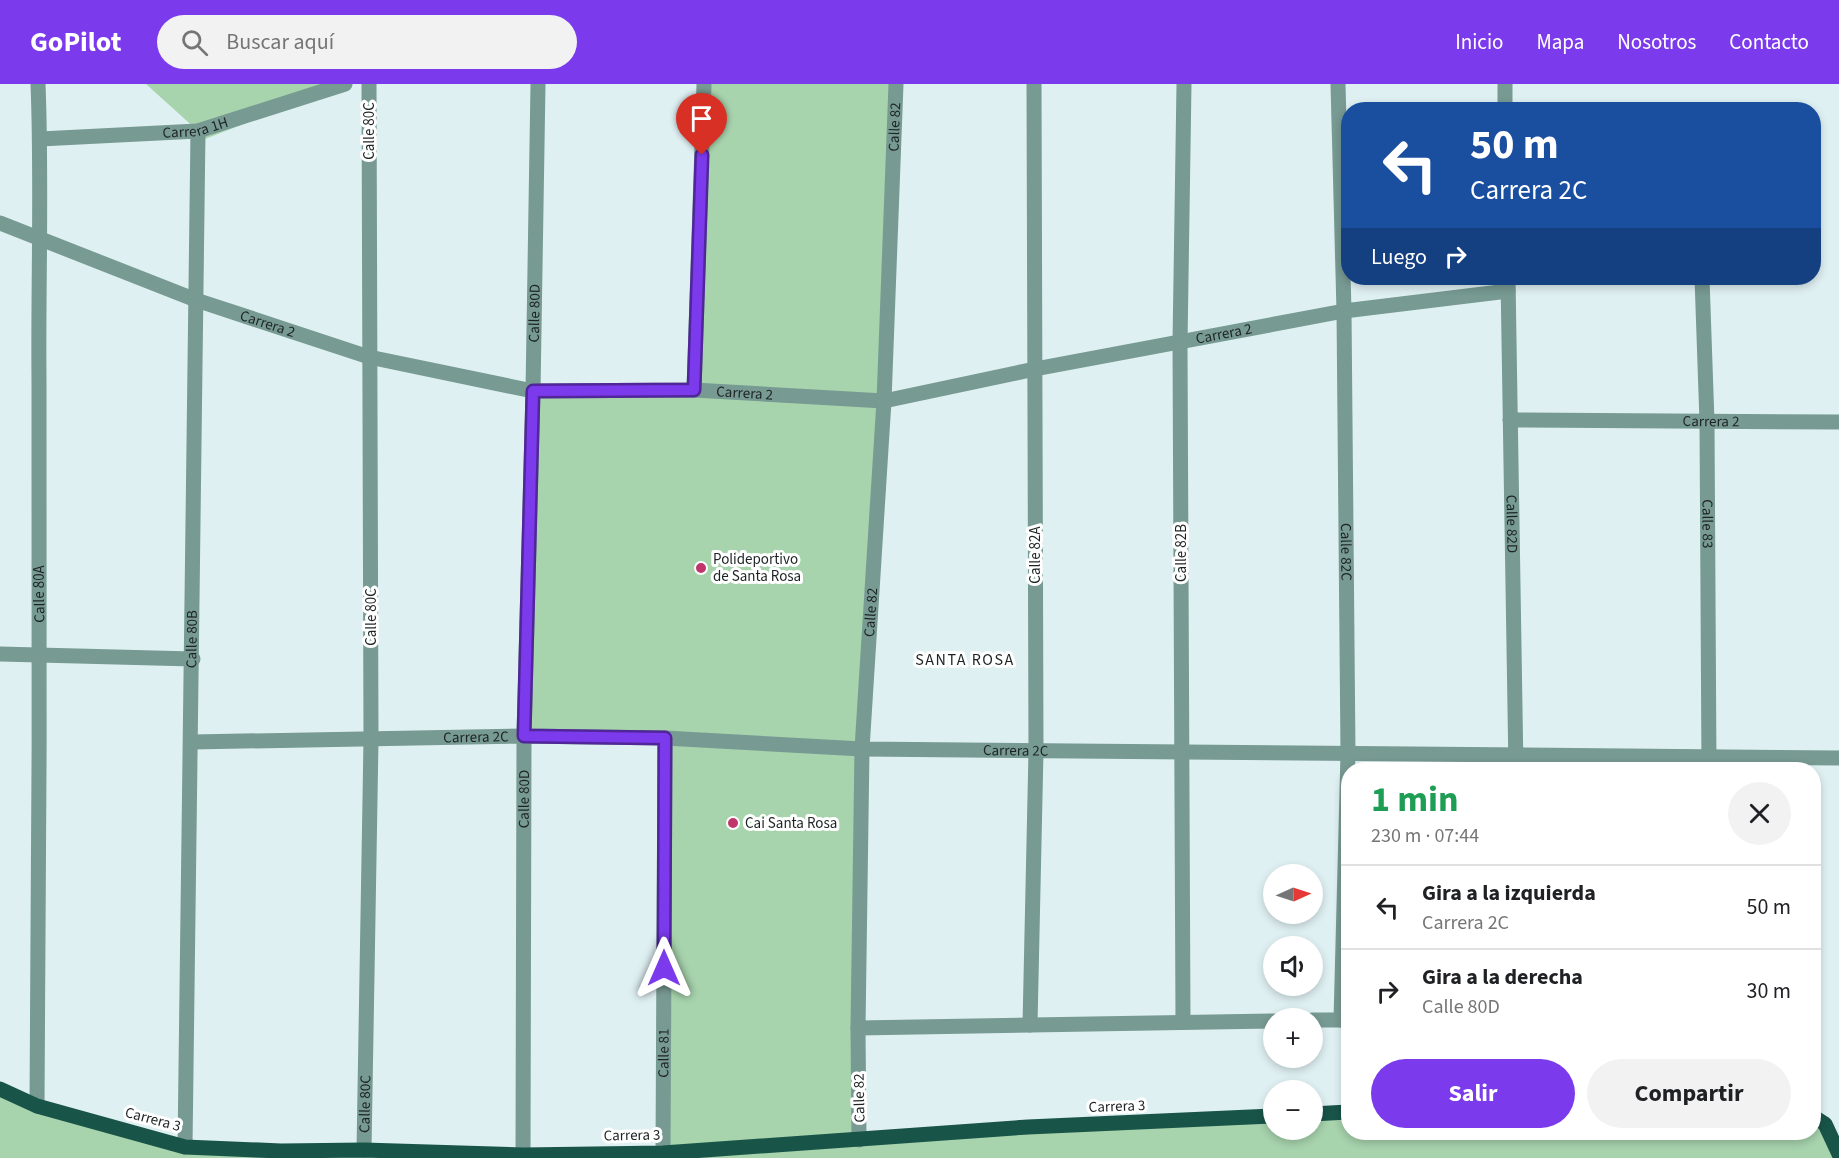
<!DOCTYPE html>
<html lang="es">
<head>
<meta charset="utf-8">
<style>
	:root { --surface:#fff; --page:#f2f2f2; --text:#202124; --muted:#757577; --line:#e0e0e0; --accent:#7c3aed }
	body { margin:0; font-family:"Source Sans 3",sans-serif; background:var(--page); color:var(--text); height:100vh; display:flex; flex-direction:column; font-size:22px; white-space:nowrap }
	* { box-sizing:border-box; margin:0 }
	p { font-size:20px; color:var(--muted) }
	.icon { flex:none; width:33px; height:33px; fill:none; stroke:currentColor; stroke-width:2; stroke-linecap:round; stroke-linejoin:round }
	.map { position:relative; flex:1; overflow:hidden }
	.details { position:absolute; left:1341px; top:678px; width:480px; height:378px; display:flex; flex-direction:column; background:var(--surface); border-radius:24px; box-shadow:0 3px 9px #0003 }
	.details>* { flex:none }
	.banner { position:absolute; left:1341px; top:18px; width:480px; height:183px; border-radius:24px; box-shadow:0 3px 9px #0003; background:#1a4fa0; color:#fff; overflow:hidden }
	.needle { width:39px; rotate:87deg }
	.buttons { position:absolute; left:1263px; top:780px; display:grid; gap:12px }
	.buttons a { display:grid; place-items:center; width:60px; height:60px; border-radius:50%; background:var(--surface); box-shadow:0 3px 9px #0003; font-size:30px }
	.pin { position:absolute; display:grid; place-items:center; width:51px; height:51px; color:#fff; margin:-62px -26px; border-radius:50% 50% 50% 0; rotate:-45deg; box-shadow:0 0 6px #0007 }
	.pin .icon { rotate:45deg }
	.me { position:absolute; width:66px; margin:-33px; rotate:0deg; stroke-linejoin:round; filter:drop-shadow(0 0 4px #0008) }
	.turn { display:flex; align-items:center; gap:21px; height:126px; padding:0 30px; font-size:27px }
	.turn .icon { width:78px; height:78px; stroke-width:2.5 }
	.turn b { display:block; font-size:42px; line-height:51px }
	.then { display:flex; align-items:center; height:57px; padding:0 30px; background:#0003; gap:12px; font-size:22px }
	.round { display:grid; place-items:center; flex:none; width:63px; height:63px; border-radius:32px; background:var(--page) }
	.headline { display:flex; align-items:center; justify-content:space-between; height:102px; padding:0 30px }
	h1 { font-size:36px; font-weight:700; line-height:45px; color:#1e9e55 }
	.cta { display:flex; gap:12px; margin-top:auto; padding:12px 30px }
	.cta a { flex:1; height:69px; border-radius:36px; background:var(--accent); color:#fff; font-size:24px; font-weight:700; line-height:69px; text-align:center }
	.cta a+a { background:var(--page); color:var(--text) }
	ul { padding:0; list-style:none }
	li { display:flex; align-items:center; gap:18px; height:84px; padding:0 30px; border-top:2px solid var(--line) }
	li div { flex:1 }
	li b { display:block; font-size:22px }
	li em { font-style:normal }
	header { display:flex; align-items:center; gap:36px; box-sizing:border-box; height:84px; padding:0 30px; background:var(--accent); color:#fff }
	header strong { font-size:28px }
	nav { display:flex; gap:33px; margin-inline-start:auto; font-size:21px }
	.search { width:420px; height:54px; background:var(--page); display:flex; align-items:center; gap:15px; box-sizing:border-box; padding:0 21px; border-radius:33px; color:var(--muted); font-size:22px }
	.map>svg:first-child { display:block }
	.park { fill:#a7d3ad }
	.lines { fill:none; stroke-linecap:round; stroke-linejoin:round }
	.minor { stroke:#779a92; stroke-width:15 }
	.major { stroke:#195449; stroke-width:15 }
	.route-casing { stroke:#51269a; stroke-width:15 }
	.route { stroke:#7c3aed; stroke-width:10 }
	.poi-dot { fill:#c0356a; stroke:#fff; stroke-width:2 }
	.labels { text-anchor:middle; stroke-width:6; stroke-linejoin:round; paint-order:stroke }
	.street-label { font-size:15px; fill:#1d2324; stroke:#fff }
	.poi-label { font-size:15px; fill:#1d2324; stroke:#fff; text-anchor:start }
	.neighbourhood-label { font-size:16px; letter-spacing:1.5px; fill:#1d2324; stroke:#fff }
</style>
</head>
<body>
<header>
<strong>GoPilot</strong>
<div class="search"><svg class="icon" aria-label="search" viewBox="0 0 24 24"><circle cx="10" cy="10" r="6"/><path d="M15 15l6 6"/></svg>Buscar aquí</div>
<nav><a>Inicio</a><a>Mapa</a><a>Nosotros</a><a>Contacto</a></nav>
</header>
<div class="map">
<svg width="1839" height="1074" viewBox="0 0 1839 1074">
	<rect width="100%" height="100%" fill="#dff0f3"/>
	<!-- park -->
	<g class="park">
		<polygon points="146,0 348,0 197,58 198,47"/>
		<polygon points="704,0 896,0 862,666 860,1056 1273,1036 1274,1046 1312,1046 1313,1033 1348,1032 1348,1048 1814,1048 1814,1037 1822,1042 1837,1074 0,1074 0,1005 185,1063 663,1068 665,658 524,652 533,307 694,306"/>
	</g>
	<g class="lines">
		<!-- minor -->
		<g class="minor">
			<path id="s1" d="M1338 0 1344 227 1348 669 1341 936"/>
			<polyline points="1505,0 1505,26"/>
			<path id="s2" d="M40 55 198 47 345 0"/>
			<path id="s3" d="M0 139 196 216 369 273 533 307 694 306 884 317 1035 285 1344 227 1508 207"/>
			<path id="s4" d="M1508 194 1516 686"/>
			<path id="s5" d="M1702 194 1707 338 1709 686"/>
			<polyline points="694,306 704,0"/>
			<path id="s6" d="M1510 336 1839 338"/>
			<polyline points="0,570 193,575"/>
			<path id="s7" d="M192 658 524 652 665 654 862 665 1839 674"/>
			<polyline points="1312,936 1348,936"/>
			<polyline points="1183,938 1180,259 1184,0"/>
			<polyline points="1030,941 1036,667 1034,0"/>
			<polyline points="858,944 1274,937"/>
			<path id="s8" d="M37 1022C39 781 40 539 39 298 38 199 42 99 38 0"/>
			<path id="s9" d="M859 1056 858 944 862 665 884 317 896 0"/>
			<path id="s10" d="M185 1063 198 47"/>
			<path id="s11" d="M364 1066 371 656 369 0"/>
			<path id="s12" d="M663 1069 665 654"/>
			<path id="s13" d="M523 1071 524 652 533 307 538 0"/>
		</g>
		<!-- major -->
		<g class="major">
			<polyline points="0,1005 37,1022 185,1063 281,1067 364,1066 523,1071 663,1069 1028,1043 1274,1032"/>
			<polyline points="1312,1030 1348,1028"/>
			<polyline points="1814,1033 1825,1040 1839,1070"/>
		</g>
	</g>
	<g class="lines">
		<!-- route casing -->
		<g class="route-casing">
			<polyline id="route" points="664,884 665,654 524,652 533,307 694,306 702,71"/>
		</g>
		<!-- route -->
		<use href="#route" class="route"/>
	</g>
	<!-- markers -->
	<g class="poi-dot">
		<circle cx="701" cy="484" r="6"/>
		<circle cx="733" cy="739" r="6"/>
	</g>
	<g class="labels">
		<!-- street labels -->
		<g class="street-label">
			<text dy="5" stroke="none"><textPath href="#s2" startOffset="156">Carrera 1H</textPath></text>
			<text dy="5" stroke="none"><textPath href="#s9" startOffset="1014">Calle 82</textPath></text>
			<text transform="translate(369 47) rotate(-90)" y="5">Calle 80C</text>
			<text dy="5" stroke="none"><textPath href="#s13" startOffset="842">Calle 80D</textPath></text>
			<text dy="5" stroke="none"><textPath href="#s3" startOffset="286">Carrera 2</textPath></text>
			<text dy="5" stroke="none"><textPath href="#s3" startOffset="1258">Carrera 2</textPath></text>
			<text dy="5" stroke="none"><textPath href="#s3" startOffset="772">Carrera 2</textPath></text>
			<text dy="5" stroke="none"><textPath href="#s6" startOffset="201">Carrera 2</textPath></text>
			<text dy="5" stroke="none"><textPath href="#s4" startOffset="246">Calle 82D</textPath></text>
			<text dy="5" stroke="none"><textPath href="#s5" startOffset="246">Calle 83</textPath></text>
			<text dy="5" stroke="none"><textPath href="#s1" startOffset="468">Calle 82C</textPath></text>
			<text transform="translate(1181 469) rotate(-90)" y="5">Calle 82B</text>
			<text transform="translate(1035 471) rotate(-90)" y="5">Calle 82A</text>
			<text dy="5" stroke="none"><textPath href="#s8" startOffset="512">Calle 80A</textPath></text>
			<text dy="5" stroke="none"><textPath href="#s9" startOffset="528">Calle 82</textPath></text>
			<text transform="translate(371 533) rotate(-90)" y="5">Calle 80C</text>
			<text dy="5" stroke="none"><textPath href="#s10" startOffset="508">Calle 80B</textPath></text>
			<text dy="5" stroke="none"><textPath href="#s7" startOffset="284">Carrera 2C</textPath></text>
			<text dy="5" stroke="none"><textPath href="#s7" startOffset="824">Carrera 2C</textPath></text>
			<text dy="5" stroke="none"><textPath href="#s13" startOffset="356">Calle 80D</textPath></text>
			<text dy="5" stroke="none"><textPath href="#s12" startOffset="100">Calle 81</textPath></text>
			<text transform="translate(859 1014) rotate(-91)" y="5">Calle 82</text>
			<text dy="5" stroke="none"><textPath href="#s11" startOffset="46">Calle 80C</textPath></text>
			<text transform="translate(1117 1022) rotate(-2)" y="5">Carrera 3</text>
			<text transform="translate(153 1035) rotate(15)" y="5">Carrera 3</text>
			<text transform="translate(632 1051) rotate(-1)" y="5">Carrera 3</text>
		</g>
		<!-- poi labels -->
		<g class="poi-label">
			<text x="713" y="480">Polideportivo<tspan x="713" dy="17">de Santa Rosa</tspan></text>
			<text x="745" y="744">Cai Santa Rosa</text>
		</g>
		<!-- neighbourhood labels -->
		<g class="neighbourhood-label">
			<text x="965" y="581">SANTA ROSA</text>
		</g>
	</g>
</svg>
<div class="buttons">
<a><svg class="needle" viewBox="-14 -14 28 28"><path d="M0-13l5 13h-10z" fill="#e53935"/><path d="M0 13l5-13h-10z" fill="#757577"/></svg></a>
<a><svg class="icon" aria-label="sound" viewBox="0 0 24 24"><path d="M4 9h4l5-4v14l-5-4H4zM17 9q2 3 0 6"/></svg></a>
<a>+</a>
<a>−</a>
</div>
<div class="pin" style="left:702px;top:71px;background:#d93025"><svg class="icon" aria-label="arrive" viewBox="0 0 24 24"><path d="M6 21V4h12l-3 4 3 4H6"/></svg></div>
<svg class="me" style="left:664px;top:884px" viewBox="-20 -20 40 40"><path d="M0-17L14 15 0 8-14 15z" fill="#7c3aed" stroke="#fff" stroke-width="4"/></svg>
<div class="banner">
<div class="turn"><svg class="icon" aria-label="left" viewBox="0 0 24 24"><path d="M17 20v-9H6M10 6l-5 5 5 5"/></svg><div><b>50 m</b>Carrera 2C</div></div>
<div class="then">Luego<svg class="icon" aria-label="right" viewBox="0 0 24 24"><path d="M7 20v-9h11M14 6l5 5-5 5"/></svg></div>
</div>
<section class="details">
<div class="headline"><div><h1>1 min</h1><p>230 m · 07:44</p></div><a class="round"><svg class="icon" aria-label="close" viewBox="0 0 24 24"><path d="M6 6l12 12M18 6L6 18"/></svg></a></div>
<ul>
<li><svg class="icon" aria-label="left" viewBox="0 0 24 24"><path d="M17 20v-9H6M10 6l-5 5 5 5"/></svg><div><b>Gira a la izquierda</b><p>Carrera 2C</p></div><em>50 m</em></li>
<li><svg class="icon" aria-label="right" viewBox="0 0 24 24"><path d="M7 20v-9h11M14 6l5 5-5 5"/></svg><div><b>Gira a la derecha</b><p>Calle 80D</p></div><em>30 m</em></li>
</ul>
<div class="cta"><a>Salir</a><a>Compartir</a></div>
</section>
</div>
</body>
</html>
